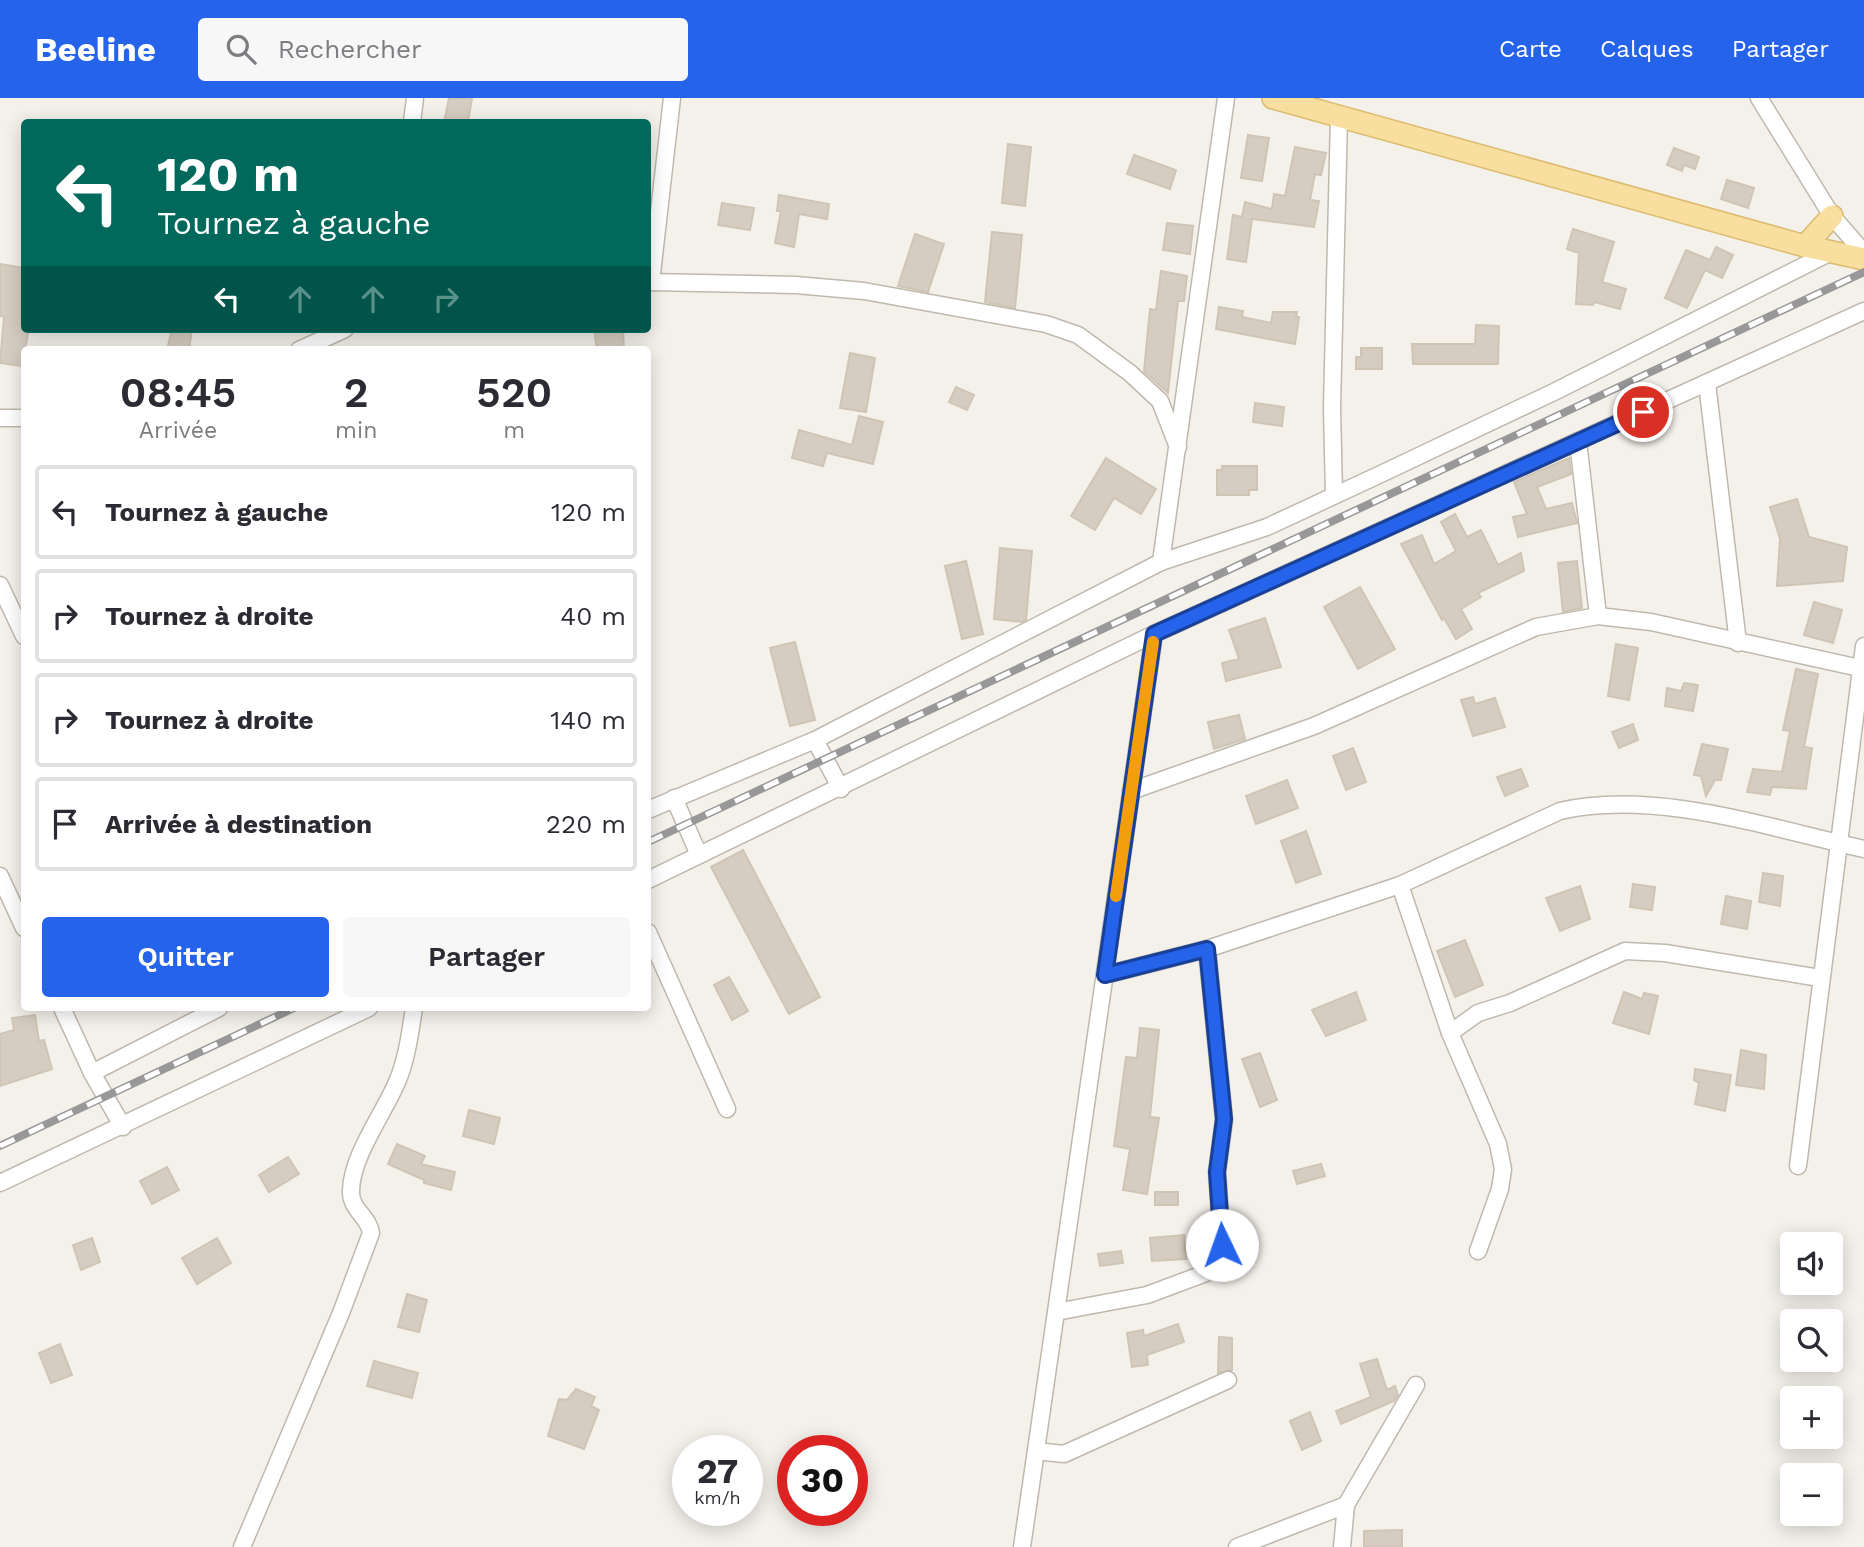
<!DOCTYPE html>
<html lang="fr">
<head>
<meta charset="utf-8">
<style>
	:root { --surface:#fff; --page:#f7f7f7; --text:#2b2b33; --muted:#7c7c81; --line:#e1e1e2; --accent:#2563eb }
	body { margin:0; font-family:"Work Sans",sans-serif; background:var(--page); color:var(--text); height:100vh; display:flex; flex-direction:column; font-size:26px; white-space:nowrap }
	* { box-sizing:border-box; margin:0 }
	p { font-size:23px; color:var(--muted) }
	.icon { flex:none; width:38px; height:38px; fill:none; stroke:currentColor; stroke-width:2; stroke-linecap:round; stroke-linejoin:round }
	.map { position:relative; flex:1; overflow:hidden }
	.drawer { position:absolute; left:21px; top:248px; width:630px; height:665px; display:flex; flex-direction:column; background:var(--surface); border-radius:7px; box-shadow:0 4px 18px #0003 }
	.drawer>* { flex:none }
	.banner { position:absolute; left:21px; top:21px; width:630px; height:214px; border-radius:7px; box-shadow:0 4px 18px #0003; background:#00695c; color:#fff; overflow:hidden }
	.fabs { position:absolute; left:1780px; top:1134px; display:grid; gap:14px }
	.fabs a { display:grid; place-items:center; width:63px; height:63px; border-radius:7px; background:var(--surface); box-shadow:0 4px 18px #0003; font-size:35px }
	.speed { position:absolute; left:672px; top:1337px; display:flex; gap:14px; font-size:35px; font-weight:700; text-align:center }
	.speed>* { display:grid; place-content:center; width:91px; height:91px; border-radius:50%; background:var(--surface); box-shadow:0 4px 18px #0003; line-height:1 }
	.speed small { font-size:18px; font-weight:400 }
	.speed .limit { border:10px solid #d22; background:#fff; color:#111 }
	.pin { position:absolute; display:grid; place-items:center; width:60px; height:60px; color:#fff; margin:-30px; border:4px solid #fff; border-radius:50%; box-shadow:0 2px 7px #0007 }
	.me { position:absolute; width:77px; margin:-38px; rotate:357deg; stroke-linejoin:round; filter:drop-shadow(0 0 5px #0008) }
	.turn { display:flex; align-items:center; gap:24px; height:147px; padding:0 21px; font-size:32px }
	.turn .icon { width:91px; height:91px; stroke-width:2.5 }
	.turn b { display:block; font-size:49px; line-height:60px }
	.lanes { display:flex; align-items:center; height:66px; padding:0 21px; background:#0003; justify-content:center; gap:35px; direction:ltr }
	.lanes .off { opacity:.35 }
	.eta { display:flex; justify-content:space-evenly; align-items:center; height:119px; text-align:center }
	.eta b { font-size:42px; font-weight:600; line-height:49px }
	.primary-button { display:flex; gap:14px; margin-top:auto; padding:14px 21px }
	.primary-button a { flex:1; height:80px; border-radius:7px; background:var(--accent); color:#fff; font-size:28px; font-weight:600; line-height:80px; text-align:center }
	.primary-button a+a { background:var(--page); color:var(--text) }
	ul { padding:0; list-style:none }
	li { display:flex; align-items:center; gap:21px; height:94px; margin:0 14px 10px; padding:0 7px; border:4px solid var(--line); border-radius:7px }
	li div { flex:1 }
	li b { display:block; font-size:26px }
	li em { font-style:normal }
	header { display:flex; align-items:center; gap:42px; box-sizing:border-box; height:98px; padding:0 35px; background:var(--accent); color:#fff }
	header strong { font-size:33px }
	nav { display:flex; gap:38px; margin-inline-start:auto; font-size:24px }
	.search { width:490px; height:63px; background:var(--page); display:flex; align-items:center; gap:18px; box-sizing:border-box; padding:0 24px; border-radius:7px; color:var(--muted); font-size:26px }
	.map>svg:first-child { display:block }
	.building { fill:#d5cdc1; stroke:#d0c5b4; stroke-width:2 }
	.lines { fill:none; stroke-linecap:round; stroke-linejoin:round }
	.minor-casing { stroke:#bfb9ad; stroke-width:19 }
	.major-casing { stroke:#ddbb6f; stroke-width:24 }
	.minor { stroke:#fff; stroke-width:16 }
	.major { stroke:#f8de9f; stroke-width:21 }
	.rail-casing { stroke:#989898; stroke-width:8 }
	.rail { stroke:#fff; stroke-width:5; stroke-dasharray:16; stroke-linecap:butt }
	.route-casing { stroke:#184099; stroke-width:18 }
	.route { stroke:#2563eb; stroke-width:12 }
	.slow { stroke:#f59e0b; stroke-width:12 }
</style>
</head>
<body>
<header>
<strong>Beeline</strong>
<div class="search"><svg class="icon" aria-label="search" viewBox="0 0 24 24"><circle cx="10" cy="10" r="6"/><path d="M15 15l6 6"/></svg>Rechercher</div>
<nav><a>Carte</a><a>Calques</a><a>Partager</a></nav>
</header>
<div class="map">
<svg width="1864" height="1449" viewBox="0 0 1864 1449">
	<rect width="100%" height="100%" fill="#f4f1eb"/>
	<!-- building -->
	<g class="building">
		<polygon points="449,0 472,0 468,24 444,24"/>
		<polygon points="1248,37 1269,40 1262,83 1241,80"/>
		<polygon points="1008,46 1031,49 1025,108 1002,105"/>
		<polygon points="1295,49 1326,55 1321,77 1315,76 1310,102 1319,103 1314,129 1252,121 1246,164 1227,161 1233,117 1242,119 1245,104 1272,111 1274,96 1285,98"/>
		<polygon points="1674,50 1699,59 1695,71 1684,67 1682,73 1667,67"/>
		<polygon points="1134,57 1176,72 1170,91 1127,76"/>
		<polygon points="1727,82 1754,90 1748,110 1721,101"/>
		<polygon points="779,97 829,106 827,121 799,116 794,149 775,145 781,113 777,113"/>
		<polygon points="722,105 754,110 750,132 718,127"/>
		<polygon points="1167,125 1193,128 1190,156 1163,152"/>
		<polygon points="1573,131 1614,144 1602,184 1626,191 1620,211 1594,204 1593,207 1576,206 1579,155 1567,151"/>
		<polygon points="992,134 1022,137 1015,210 985,204"/>
		<polygon points="915,136 944,146 928,194 898,188"/>
		<polygon points="1716,149 1733,157 1722,180 1705,172 1687,210 1665,200 1686,152 1710,162"/>
		<polygon points="0,166 24,170 24,231 29,231 22,268 0,265 4,219 0,218"/>
		<polygon points="1161,173 1187,178 1184,203 1178,203 1168,295 1144,273 1150,211 1156,212"/>
		<polygon points="1219,209 1243,213 1242,219 1271,225 1273,214 1297,214 1296,219 1299,219 1295,246 1216,231"/>
		<polygon points="1476,227 1499,228 1498,266 1413,266 1412,246 1475,246"/>
		<polygon points="172,231 192,231 189,252 167,252"/>
		<polygon points="594,231 623,231 624,252 597,252"/>
		<polygon points="1361,250 1382,250 1382,271 1356,271 1356,259 1361,259"/>
		<polygon points="850,255 875,260 866,314 840,310"/>
		<polygon points="956,289 974,297 967,312 949,304"/>
		<polygon points="1255,305 1284,309 1282,328 1253,324"/>
		<polygon points="859,318 883,324 873,366 827,355 823,368 792,360 799,332 852,347"/>
		<polygon points="1106,360 1156,391 1141,416 1114,400 1095,432 1071,418"/>
		<polygon points="1569,360 1571,376 1537,389 1546,411 1572,405 1577,425 1518,439 1513,419 1527,416 1514,384"/>
		<polygon points="1222,368 1257,368 1257,392 1249,392 1249,397 1217,397 1217,372 1222,372"/>
		<polygon points="1797,401 1809,439 1847,449 1843,483 1777,488 1780,441 1770,409"/>
		<polygon points="1455,416 1467,439 1481,432 1498,467 1521,455 1524,473 1478,495 1481,499 1461,511 1472,531 1456,541 1444,520 1442,522 1401,446 1422,437 1434,466 1456,453 1441,424"/>
		<polygon points="1000,450 1032,453 1026,522 1022,524 994,521"/>
		<polygon points="966,463 983,536 962,541 945,468"/>
		<polygon points="1577,463 1582,510 1563,514 1558,465"/>
		<polygon points="1360,489 1395,551 1358,571 1324,509"/>
		<polygon points="1814,504 1842,512 1833,545 1804,537"/>
		<polygon points="1265,520 1281,569 1226,583 1222,565 1239,561 1229,532"/>
		<polygon points="795,544 815,622 790,628 770,550"/>
		<polygon points="1616,546 1638,550 1629,602 1608,598"/>
		<polygon points="1796,571 1818,576 1804,649 1812,650 1806,691 1772,689 1770,697 1747,694 1753,671 1782,674 1790,633 1783,632"/>
		<polygon points="1684,585 1698,587 1693,613 1665,608 1667,590 1681,593"/>
		<polygon points="1473,599 1475,606 1495,600 1505,629 1473,638 1461,602"/>
		<polygon points="1239,617 1245,641 1214,651 1208,624"/>
		<polygon points="1633,626 1638,642 1619,650 1612,634"/>
		<polygon points="1702,646 1728,651 1721,682 1715,682 1706,698 1701,678 1694,677"/>
		<polygon points="1353,650 1366,684 1346,692 1333,658"/>
		<polygon points="1521,671 1528,688 1505,698 1497,679"/>
		<polygon points="1287,682 1298,710 1256,726 1246,698"/>
		<polygon points="1306,733 1321,776 1296,785 1281,743"/>
		<polygon points="743,752 820,899 789,916 711,769"/>
		<polygon points="1763,775 1783,778 1780,808 1759,804"/>
		<polygon points="1633,786 1655,789 1652,812 1630,809"/>
		<polygon points="1580,788 1590,821 1560,833 1546,800"/>
		<polygon points="1726,798 1751,803 1747,831 1721,826"/>
		<polygon points="1465,842 1483,887 1455,899 1437,853"/>
		<polygon points="729,879 748,913 732,922 714,887"/>
		<polygon points="1356,894 1366,922 1326,938 1312,912"/>
		<polygon points="1624,894 1642,901 1644,895 1658,898 1649,936 1613,925"/>
		<polygon points="35,917 39,943 44,942 52,971 0,988 0,936 14,932 12,920"/>
		<polygon points="1140,930 1159,932 1150,1019 1159,1020 1147,1096 1123,1092 1130,1051 1114,1048 1126,959 1137,960"/>
		<polygon points="1741,952 1766,957 1764,991 1736,987"/>
		<polygon points="1260,955 1277,1002 1260,1009 1242,961"/>
		<polygon points="1695,971 1731,977 1725,1013 1695,1006 1699,985 1694,982"/>
		<polygon points="469,1012 500,1020 494,1046 463,1038"/>
		<polygon points="397,1046 425,1058 421,1066 455,1074 451,1092 424,1085 424,1082 388,1066"/>
		<polygon points="288,1059 299,1076 269,1094 259,1077"/>
		<polygon points="1321,1066 1325,1078 1297,1086 1293,1073"/>
		<polygon points="167,1069 179,1092 152,1106 140,1083"/>
		<rect x="1155" y="1094" width="23" height="13"/>
		<polygon points="1184,1137 1186,1161 1152,1163 1150,1140"/>
		<polygon points="92,1140 100,1164 81,1172 73,1147"/>
		<polygon points="217,1140 231,1165 197,1186 182,1160"/>
		<polygon points="1121,1153 1123,1165 1100,1168 1098,1156"/>
		<polygon points="407,1196 427,1202 419,1234 398,1229"/>
		<polygon points="1178,1226 1184,1244 1147,1257 1148,1267 1132,1269 1127,1235 1143,1232 1144,1238"/>
		<polygon points="1219,1239 1232,1240 1232,1272 1218,1275"/>
		<polygon points="60,1246 72,1277 51,1285 39,1255"/>
		<polygon points="1377,1261 1387,1292 1395,1288 1398,1297 1394,1303 1341,1326 1336,1313 1371,1299 1360,1266"/>
		<polygon points="374,1263 418,1275 412,1300 367,1288"/>
		<polygon points="576,1291 595,1299 591,1308 599,1312 584,1351 548,1338 559,1301 567,1302"/>
		<polygon points="1310,1314 1321,1343 1302,1352 1290,1323"/>
		<polygon points="1402,1432 1402,1449 1364,1449 1364,1433"/>
	</g>
	<g class="lines">
		<!-- minor casing -->
		<g class="minor-casing">
			<g id="minor">
				<polyline points="1759,0 1832,118 1864,155"/>
				<polyline points="412,24 415,0"/>
				<polyline points="648,184 796,187 864,193 1046,226 1078,237 1130,275 1160,303 1178,349"/>
				<polyline points="651,184 672,0"/>
				<polyline points="299,252 345,231"/>
				<polyline points="1707,285 1738,545"/>
				<polyline points="0,320 24,320"/>
				<polyline points="1578,343 1598,518"/>
				<polyline points="1334,396 1332,310 1339,19"/>
				<polyline points="1161,464 1226,0"/>
				<polyline points="0,487 24,538"/>
				<polyline points="815,642 841,691"/>
				<polyline points="1131,693 1314,628 1536,529 1598,518 1651,524 1864,571"/>
				<polyline points="674,700 699,757"/>
				<polyline points="648,712 815,642 1161,464 1267,429 1383,375 1556,293 1829,155"/>
				<polyline points="0,778 24,830"/>
				<polyline points="648,782 1154,536 1864,213"/>
				<polyline points="1400,787 1450,935 1498,1046 1503,1071 1500,1091 1478,1153"/>
				<polyline points="648,834 727,1011"/>
				<path d="M1105 877 1207 851 1400 787 1560 713C1655 691 1770 730 1864 751"/>
				<polyline points="62,910 92,975 123,1029"/>
				<polyline points="1450,935 1478,915 1510,905 1625,853 1665,855 1820,880"/>
				<polyline points="92,975 219,910"/>
				<polyline points="1798,1068 1864,548"/>
				<polyline points="0,1085 369,910"/>
				<polyline points="1056,1214 1147,1197 1206,1175 1217,1161 1222,1147 1217,1074 1224,1022 1207,851"/>
				<polyline points="1036,1353 1064,1356 1228,1282"/>
				<path d="M242 1449 341 1215 371 1135C369 1119 350 1111 351 1093 351 1059 384 1015 397 984 407 961 410 935 414 910"/>
				<polyline points="1022,1449 1154,536"/>
				<polyline points="1237,1449 1346,1407 1416,1287"/>
				<polyline points="1342,1449 1346,1407"/>
			</g>
		</g>
		<!-- major casing -->
		<g class="major-casing">
			<g id="major">
				<polyline points="1273,0 1805,148 1864,161"/>
				<polyline points="1805,148 1832,118"/>
			</g>
		</g>
		<!-- minor -->
		<use href="#minor" class="minor"/>
		<!-- major -->
		<use href="#major" class="major"/>
		<!-- rail casing -->
		<g class="rail-casing">
			<g id="rail">
				<polyline points="648,744 1864,174"/>
				<polyline points="0,1048 294,910"/>
			</g>
		</g>
		<!-- rail -->
		<use href="#rail" class="rail"/>
	</g>
	<g class="lines">
		<!-- route casing -->
		<g class="route-casing">
			<polyline id="route" points="1222,1147 1217,1074 1224,1021 1207,851 1105,877 1154,536 1643,314"/>
		</g>
		<!-- route -->
		<use href="#route" class="route"/>
		<!-- slow -->
		<polyline class="slow" points="1116,798 1153,544"/>
	</g>
</svg>
<div class="fabs">
<a><svg class="icon" aria-label="sound" viewBox="0 0 24 24"><path d="M4 9h4l5-4v14l-5-4H4zM17 9q2 3 0 6"/></svg></a>
<a><svg class="icon" aria-label="search" viewBox="0 0 24 24"><circle cx="10" cy="10" r="6"/><path d="M15 15l6 6"/></svg></a>
<a>+</a>
<a>−</a>
</div>
<div class="speed"><div>27<small>km/h</small></div><div class="limit">30</div></div>
<div class="pin" style="left:1643px;top:314px;background:#d93025"><svg class="icon" aria-label="arrive" viewBox="0 0 24 24"><path d="M6 21V4h12l-3 4 3 4H6"/></svg></div>
<svg class="me" style="left:1222px;top:1147px" viewBox="-20 -20 40 40"><circle r="19" fill="#fff"/><path d="M0-13L10 11 0 6-10 11z" fill="#2563eb"/></svg>
<div class="banner">
<div class="turn"><svg class="icon" aria-label="left" viewBox="0 0 24 24"><path d="M17 20v-9H6M10 6l-5 5 5 5"/></svg><div><b>120 m</b>Tournez à gauche</div></div>
<div class="lanes"><svg class="icon" aria-label="left" viewBox="0 0 24 24"><path d="M17 20v-9H6M10 6l-5 5 5 5"/></svg><svg class="icon off" aria-label="ahead" viewBox="0 0 24 24"><path d="M12 20V5M6 11l6-6 6 6"/></svg><svg class="icon off" aria-label="ahead" viewBox="0 0 24 24"><path d="M12 20V5M6 11l6-6 6 6"/></svg><svg class="icon off" aria-label="right" viewBox="0 0 24 24"><path d="M7 20v-9h11M14 6l5 5-5 5"/></svg></div>
</div>
<section class="drawer">
<div class="eta">
<div><b>08:45</b><p>Arrivée</p></div>
<div><b>2</b><p>min</p></div>
<div><b>520</b><p>m</p></div>
</div>
<ul>
<li><svg class="icon" aria-label="left" viewBox="0 0 24 24"><path d="M17 20v-9H6M10 6l-5 5 5 5"/></svg><div><b>Tournez à gauche</b></div><em>120 m</em></li>
<li><svg class="icon" aria-label="right" viewBox="0 0 24 24"><path d="M7 20v-9h11M14 6l5 5-5 5"/></svg><div><b>Tournez à droite</b></div><em>40 m</em></li>
<li><svg class="icon" aria-label="right" viewBox="0 0 24 24"><path d="M7 20v-9h11M14 6l5 5-5 5"/></svg><div><b>Tournez à droite</b></div><em>140 m</em></li>
<li><svg class="icon" aria-label="arrive" viewBox="0 0 24 24"><path d="M6 21V4h12l-3 4 3 4H6"/></svg><div><b>Arrivée à destination</b></div><em>220 m</em></li>
</ul>
<div class="primary-button"><a>Quitter</a><a>Partager</a></div>
</section>
</div>
</body>
</html>
